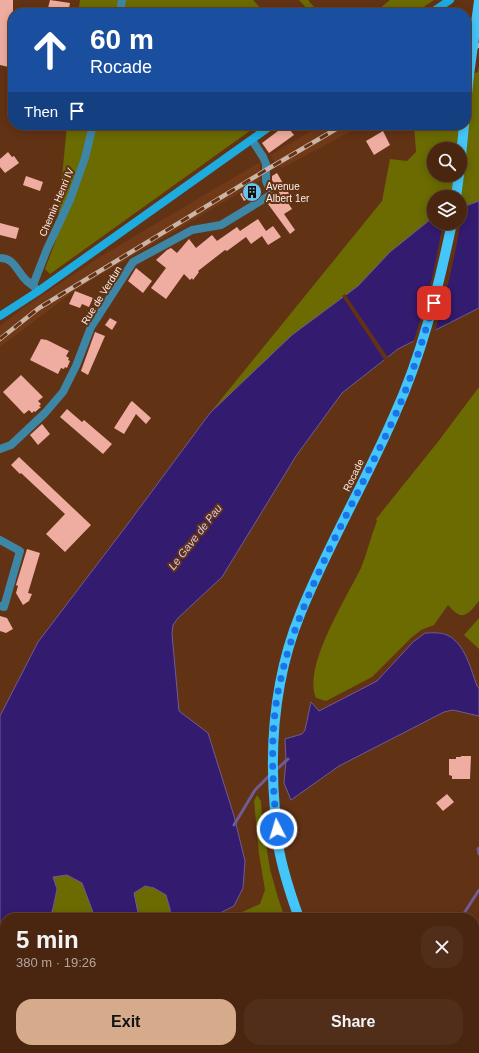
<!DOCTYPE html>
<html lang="en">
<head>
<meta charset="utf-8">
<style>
	:root { --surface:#4a2610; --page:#512e19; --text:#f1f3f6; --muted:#b2a59f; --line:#614330; --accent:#d6ab8b }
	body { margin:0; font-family:Arial,sans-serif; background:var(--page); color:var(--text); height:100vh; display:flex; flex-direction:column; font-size:15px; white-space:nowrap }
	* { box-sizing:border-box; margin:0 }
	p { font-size:13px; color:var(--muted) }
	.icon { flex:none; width:22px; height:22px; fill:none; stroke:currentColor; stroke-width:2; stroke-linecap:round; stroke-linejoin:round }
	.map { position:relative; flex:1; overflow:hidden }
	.details { position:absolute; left:0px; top:913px; width:479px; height:140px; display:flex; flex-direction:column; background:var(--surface); border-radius:16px 16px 0 0; box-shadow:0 2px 10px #0003,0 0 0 1px var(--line) }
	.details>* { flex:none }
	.guide { position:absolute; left:8px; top:8px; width:463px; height:122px; border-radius:16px; box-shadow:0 2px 10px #0003,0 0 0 1px var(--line); background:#1a4fa0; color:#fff; overflow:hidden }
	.controls { position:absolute; left:427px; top:142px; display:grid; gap:8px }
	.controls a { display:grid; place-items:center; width:40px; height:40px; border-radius:50%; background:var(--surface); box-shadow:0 2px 10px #0003,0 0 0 1px var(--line); font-size:20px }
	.pin { position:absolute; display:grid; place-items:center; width:34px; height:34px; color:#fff; margin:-17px; border-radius:8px; box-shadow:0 2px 6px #0006 }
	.me { position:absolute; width:44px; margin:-22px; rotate:355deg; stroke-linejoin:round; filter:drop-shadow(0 0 3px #0008) }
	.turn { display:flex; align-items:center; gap:14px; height:84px; padding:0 16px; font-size:18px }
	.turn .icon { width:52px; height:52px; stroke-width:2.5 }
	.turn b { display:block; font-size:28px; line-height:34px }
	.then { display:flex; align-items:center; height:38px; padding:0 16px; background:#0003; gap:8px; font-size:15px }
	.round { display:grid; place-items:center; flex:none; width:42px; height:42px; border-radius:16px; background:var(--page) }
	.summary { display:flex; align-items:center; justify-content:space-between; height:68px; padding:0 16px }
	h1 { font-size:24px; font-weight:600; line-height:30px }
	.cta { display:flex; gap:8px; margin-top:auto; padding:8px 16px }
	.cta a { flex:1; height:46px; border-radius:16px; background:var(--accent); color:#111; font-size:16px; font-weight:600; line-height:46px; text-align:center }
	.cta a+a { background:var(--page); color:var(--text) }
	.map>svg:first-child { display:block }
	.built { fill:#703917 }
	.green { fill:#6b6b02; fill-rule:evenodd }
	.water { fill:#331b6f; stroke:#705b94 }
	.pier { fill:#623215 }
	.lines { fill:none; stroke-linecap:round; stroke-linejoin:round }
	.stream { stroke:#705b94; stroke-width:3 }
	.building { fill:#efada2 }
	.minor { stroke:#3d86a6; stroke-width:8 }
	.secondary { stroke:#1dacdf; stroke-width:8 }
	.primary { stroke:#45c6fa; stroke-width:10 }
	.rail-casing { stroke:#ccb4a7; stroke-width:4.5 }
	.rail { stroke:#623215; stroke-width:3; stroke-dasharray:9; stroke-linecap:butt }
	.primary-bridge { stroke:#45c6fa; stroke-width:10 }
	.route { stroke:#1a73e8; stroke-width:7; stroke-dasharray:0 12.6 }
	.labels { text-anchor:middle; stroke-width:4; stroke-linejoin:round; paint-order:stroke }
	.poi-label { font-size:10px; fill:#fdf0ea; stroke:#623215; text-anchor:start }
	.street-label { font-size:10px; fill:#fdf0ea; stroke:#623215 }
	.water-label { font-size:11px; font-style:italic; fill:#cec9f9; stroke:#623215 }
</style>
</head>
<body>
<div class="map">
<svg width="479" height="1053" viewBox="0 0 479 1053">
	<rect width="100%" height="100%" fill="#623215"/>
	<!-- built -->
	<g class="built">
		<polygon points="321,125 363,125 282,168 275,163 270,155"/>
		<polygon points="260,162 261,180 77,289 0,347 0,326 29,304 98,258"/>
	</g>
	<!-- green -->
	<g class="green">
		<polygon points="80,0 253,0 265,13 78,13"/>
		<polygon points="299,0 308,0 319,13 311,13"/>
		<polygon points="390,0 434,0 415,13 374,13"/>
		<path d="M479 66V201L460 208V197H434V218L431 219 390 252 358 286 292 335 210 413 382 201 390 159 407 161 416 152 414 125H466V76L478 72ZM434 149H460V175H434Z"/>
		<polygon points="67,125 258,125 50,274 45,269 56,240"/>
		<path d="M479 387V601C474 607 466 619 458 614 454 612 451 608 448 605L434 625 421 630 411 638 372 677 326 701 316 698C302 667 347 597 361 568 367 553 371 536 377 521L376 519 437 443Z"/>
		<polygon points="479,618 479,649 464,635"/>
		<polygon points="257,795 261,801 262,819 270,869 278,898 285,918 239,918 240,913 260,904 265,890 259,854 254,801"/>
		<polygon points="67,875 82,883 94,915 94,918 50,918 53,908 57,890 53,877"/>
		<polygon points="145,886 154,888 166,895 170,909 171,918 139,918 133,892"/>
		<polygon points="0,1008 5,1019 5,1048 21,1048 23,1053 0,1053"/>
		<polygon points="308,1048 361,1048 367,1053 312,1053"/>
	</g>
	<!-- water -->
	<g class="water">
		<polygon points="479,201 479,308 398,349 342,393 296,456 222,577 178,618 173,625 172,634 179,711 208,733 234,816 245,861 243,888 234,906 218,914 220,918 171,918 170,909 166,895 154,888 145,886 134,893 139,918 94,918 94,915 82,883 67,875 53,877 57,889 53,908 50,918 5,918 5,1019 0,1008 0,716 38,642 124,529 210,413 292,335 358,286 390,252 431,219 434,218 434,223 460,223 460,208"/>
		<path d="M425 633C432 633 440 632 447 635 465 643 471 670 477 686L479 688V716L453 710 444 712 339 766 291 800 284 783 286 761 285 739 302 734 305 730 311 702 319 711 377 681 413 642Z"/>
		<polygon points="21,1048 205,1048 204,1053 23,1053"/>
	</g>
	<!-- pier -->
	<g class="pier">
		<polygon points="464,205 456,248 449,280 435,332 413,343 427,298 434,269 443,223 460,223 460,206"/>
		<polygon points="345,294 389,359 385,361 342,296"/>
	</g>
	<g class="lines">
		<!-- stream -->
		<g class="stream">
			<polyline points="276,770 288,759"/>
			<polyline points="234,825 255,790 270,775"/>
			<polyline points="479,848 478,849 479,854"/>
			<polyline points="461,918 479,890"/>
			<polyline points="400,1053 402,1048"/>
		</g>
	</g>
	<!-- building -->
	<g class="building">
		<polygon points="0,0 13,0 13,68 0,65"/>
		<polygon points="50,0 70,3 68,13 59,13 60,10 48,8"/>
		<polygon points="286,125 294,135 269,153 262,143"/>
		<polygon points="383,131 390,145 374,155 366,141"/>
		<polygon points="8,152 12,157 14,156 19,163 5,173 0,167 0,159"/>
		<polygon points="277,173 291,197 286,200 292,209 284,214 295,230 290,234 268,204 281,196 272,180 272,176"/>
		<polygon points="26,176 43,182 40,191 23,185"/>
		<polygon points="255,185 261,194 252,199 251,197 244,201 240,194"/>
		<polygon points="258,219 266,231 273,226 281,237 268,245 262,236 251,244 246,237 227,251 225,250 198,271 199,272 193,280 192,278 190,280 184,274 166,299 151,288 166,268 156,260 167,250 171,248 177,253 189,239 196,248 212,235 217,241 237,227 240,231"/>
		<polygon points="0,223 19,228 16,239 0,235"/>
		<polygon points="136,268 152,281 143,293 128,281"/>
		<polygon points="75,291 93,298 89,307 82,304 80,308 69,304"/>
		<polygon points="110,318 117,322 112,330 105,325"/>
		<polygon points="95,332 105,336 88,375 81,371"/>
		<polygon points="41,339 47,340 69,351 66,356 69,358 68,360 70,361 67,368 65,367 64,369 61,368 58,374 30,360"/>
		<polygon points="21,375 43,397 38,401 41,404 39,406 41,407 35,412 34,411 32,413 29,410 24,414 3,392"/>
		<polygon points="132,401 151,418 146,424 136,414 124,434 114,428 130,403"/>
		<polygon points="67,409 82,422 84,420 112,444 103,454 60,417"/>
		<polygon points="42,424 50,434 38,445 30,435"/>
		<polygon points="19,457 91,525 65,552 46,534 65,514 21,473 20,474 11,465"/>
		<polygon points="27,549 40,553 28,593 32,594 29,601 23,605 16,593 18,586 16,585"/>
		<polygon points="0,616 7,618 13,629 6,633 0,631"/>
		<polygon points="461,756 471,756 470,779 452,779 452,776 449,775 449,759 456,759 456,757 461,757"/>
		<polygon points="447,794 454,802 443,811 436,803"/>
	</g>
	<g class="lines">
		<!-- minor -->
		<g class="minor">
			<polyline points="120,13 122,0"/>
			<path d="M0 258C15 258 17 272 26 280 29 284 33 284 36 289"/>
			<polyline points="33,285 47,249 70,200 85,158 93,125"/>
			<polyline points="0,449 11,445 45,413 63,392 76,366 91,327 133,262 192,230 221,225 272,194 266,181 266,164 263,157 252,140"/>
			<polyline points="0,540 20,551 4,607 0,606"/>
			<polyline points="474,997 479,984"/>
		</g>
		<!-- secondary -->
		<g class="secondary">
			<polyline points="431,13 450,0"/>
			<polyline points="0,316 37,292 272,125"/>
		</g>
		<!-- primary -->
		<g class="primary">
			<polyline points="466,104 469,75"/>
			<polyline points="460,167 464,125"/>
			<polyline points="456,197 459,175"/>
			<path d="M299 918C290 893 282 869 278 844 276 833 276 822 275 811 269 743 275 675 301 612 328 545 365 483 394 416 422 355 438 289 452 223"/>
			<polyline points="375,1048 379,1053"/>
		</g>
		<!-- rail casing -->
		<g class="rail-casing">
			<g id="rail">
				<polyline points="466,53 479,45"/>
				<polyline points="0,339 39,308 266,170 343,125"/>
			</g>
		</g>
		<!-- rail -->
		<use href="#rail" class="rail"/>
		<!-- primary-bridge -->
		<polyline class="primary-bridge" points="469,75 479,1"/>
	</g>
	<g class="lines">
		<!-- route -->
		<path class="route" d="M277 829C272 780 269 728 281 678 291 632 311 589 331 546 352 503 374 461 394 418 411 381 422 341 434 303"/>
	</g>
	<!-- icons -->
	<defs>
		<g id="building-disc" transform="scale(1)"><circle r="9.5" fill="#66c4ef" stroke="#623215"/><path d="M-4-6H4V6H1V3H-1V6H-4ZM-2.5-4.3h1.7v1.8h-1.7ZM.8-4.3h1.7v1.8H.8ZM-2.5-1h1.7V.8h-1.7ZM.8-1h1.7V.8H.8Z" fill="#111"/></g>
	</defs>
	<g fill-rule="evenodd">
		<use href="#building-disc" x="252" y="192"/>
	</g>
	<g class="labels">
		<!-- poi labels -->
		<g class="poi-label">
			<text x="266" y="190">Avenue<tspan x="266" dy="12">Albert 1er</tspan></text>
		</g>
		<!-- street labels -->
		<g class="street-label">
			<text transform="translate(56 202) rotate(-67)" y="4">Chemin Henri IV</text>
			<text transform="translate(101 295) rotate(-58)" y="4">Rue de Verdun</text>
			<text transform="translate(353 475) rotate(-64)" y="4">Rocade</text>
		</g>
		<!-- water labels -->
		<g class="water-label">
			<text transform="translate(195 537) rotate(-52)" y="4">Le Gave de Pau</text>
		</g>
	</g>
</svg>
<div class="controls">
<a><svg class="icon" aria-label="search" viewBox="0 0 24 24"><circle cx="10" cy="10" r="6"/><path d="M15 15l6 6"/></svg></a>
<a><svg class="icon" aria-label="layers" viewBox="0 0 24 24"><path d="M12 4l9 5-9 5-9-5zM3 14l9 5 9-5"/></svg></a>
</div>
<div class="pin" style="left:434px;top:303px;background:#d93025"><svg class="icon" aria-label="arrive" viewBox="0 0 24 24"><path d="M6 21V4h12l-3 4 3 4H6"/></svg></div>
<svg class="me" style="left:277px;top:829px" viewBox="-20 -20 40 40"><circle r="17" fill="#1a73e8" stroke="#fff" stroke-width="3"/><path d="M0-11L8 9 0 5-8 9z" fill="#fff"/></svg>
<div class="guide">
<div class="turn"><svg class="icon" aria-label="ahead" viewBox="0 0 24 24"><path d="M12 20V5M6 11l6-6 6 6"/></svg><div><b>60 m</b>Rocade</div></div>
<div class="then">Then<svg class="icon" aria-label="arrive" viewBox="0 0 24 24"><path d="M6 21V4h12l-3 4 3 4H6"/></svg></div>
</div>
<section class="details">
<div class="summary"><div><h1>5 min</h1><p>380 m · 19:26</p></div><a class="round"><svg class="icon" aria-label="close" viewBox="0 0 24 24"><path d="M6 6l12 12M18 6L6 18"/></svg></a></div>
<div class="cta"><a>Exit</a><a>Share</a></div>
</section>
</div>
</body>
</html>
